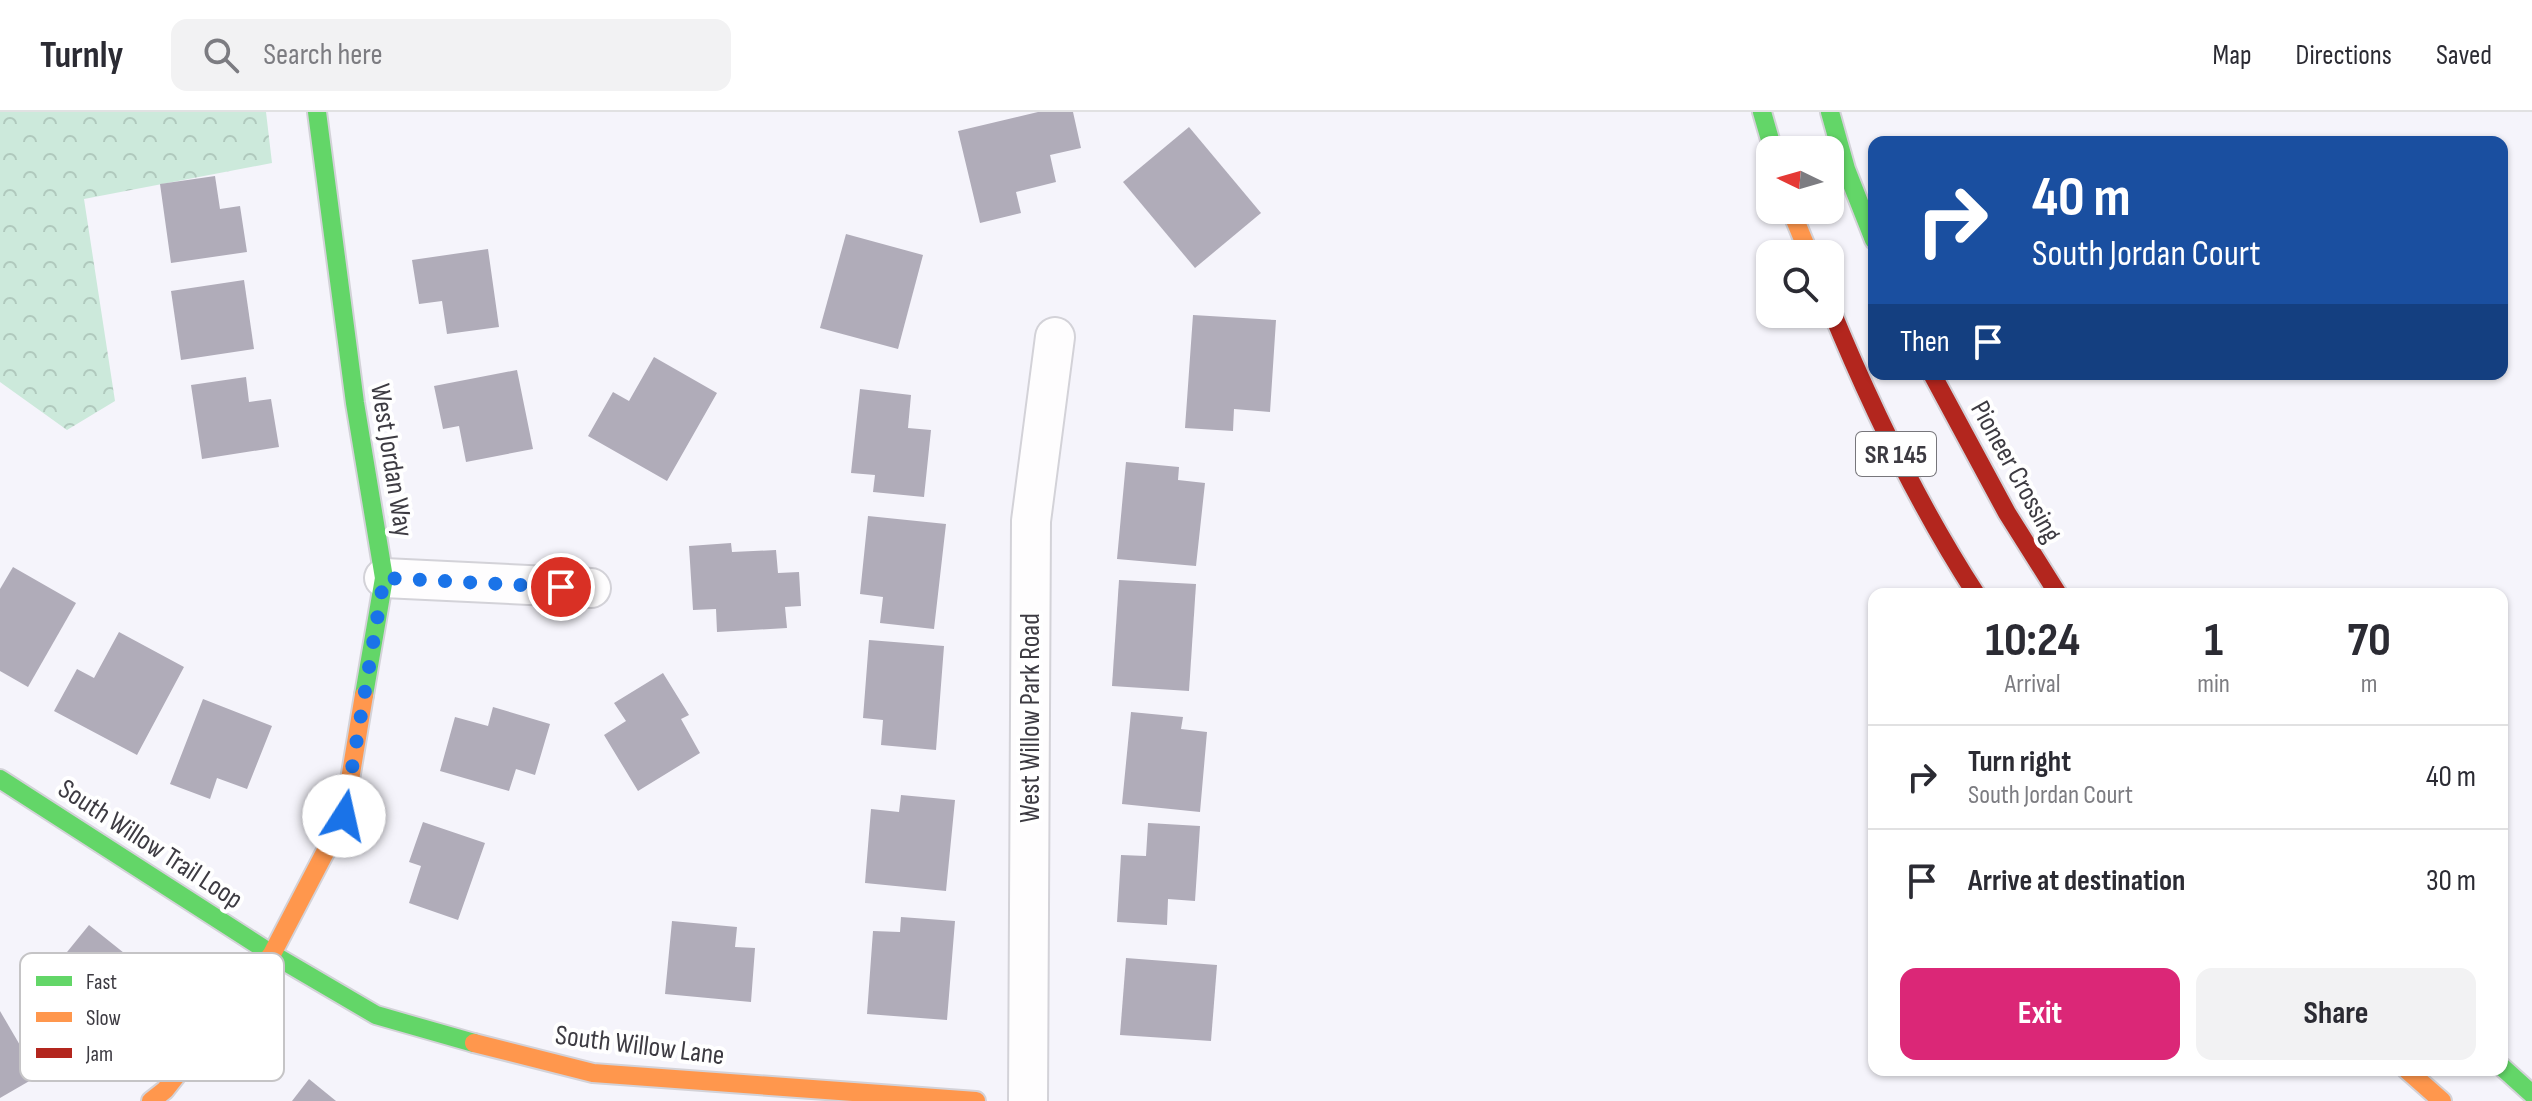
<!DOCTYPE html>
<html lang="en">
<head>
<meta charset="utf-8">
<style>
	:root { --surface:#fff; --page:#f2f2f3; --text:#2b2b33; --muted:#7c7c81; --line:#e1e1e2; --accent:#db2777 }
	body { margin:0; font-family:"Sofia Sans Condensed",sans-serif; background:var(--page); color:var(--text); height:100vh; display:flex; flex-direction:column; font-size:30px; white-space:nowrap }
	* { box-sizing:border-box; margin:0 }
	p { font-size:26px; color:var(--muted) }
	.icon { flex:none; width:44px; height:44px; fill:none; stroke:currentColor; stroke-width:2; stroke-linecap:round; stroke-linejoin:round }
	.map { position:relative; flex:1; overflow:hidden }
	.sheet { position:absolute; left:1868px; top:476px; width:640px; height:488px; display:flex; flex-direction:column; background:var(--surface); border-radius:16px; box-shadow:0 2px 6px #0004 }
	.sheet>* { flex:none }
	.banner { position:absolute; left:1868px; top:24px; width:640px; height:244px; border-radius:16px; box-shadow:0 2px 6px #0004; background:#1a4fa0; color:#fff; overflow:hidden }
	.needle { width:52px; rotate:275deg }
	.tools { position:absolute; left:1756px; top:24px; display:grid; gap:16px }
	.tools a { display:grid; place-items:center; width:88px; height:88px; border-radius:16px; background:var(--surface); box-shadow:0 2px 6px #0004; font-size:40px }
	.pin { position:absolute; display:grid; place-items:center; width:68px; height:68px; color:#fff; margin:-34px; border:4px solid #fff; border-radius:50%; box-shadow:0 2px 8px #0007 }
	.me { position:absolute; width:88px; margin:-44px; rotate:10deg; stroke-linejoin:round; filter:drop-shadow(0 0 6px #0008) }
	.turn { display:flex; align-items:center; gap:28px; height:168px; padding:0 32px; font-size:36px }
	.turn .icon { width:104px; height:104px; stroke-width:2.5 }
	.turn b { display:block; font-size:56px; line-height:68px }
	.then { display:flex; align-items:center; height:76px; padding:0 32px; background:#0003; gap:16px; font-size:30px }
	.eta { display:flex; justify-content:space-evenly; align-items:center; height:136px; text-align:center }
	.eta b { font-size:48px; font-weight:700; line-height:56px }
	.cta { display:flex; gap:16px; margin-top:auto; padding:16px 32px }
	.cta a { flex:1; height:92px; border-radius:16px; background:var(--accent); color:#fff; font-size:32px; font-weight:700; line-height:92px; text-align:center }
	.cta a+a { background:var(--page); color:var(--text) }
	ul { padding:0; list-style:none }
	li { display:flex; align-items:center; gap:24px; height:104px; padding:0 32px; border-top:2px solid var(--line) }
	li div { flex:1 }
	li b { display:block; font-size:30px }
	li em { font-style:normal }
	header { display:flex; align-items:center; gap:48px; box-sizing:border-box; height:112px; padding:0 40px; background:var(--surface); border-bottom:2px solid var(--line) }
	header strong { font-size:38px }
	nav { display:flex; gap:44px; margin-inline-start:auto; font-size:28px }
	.search { width:560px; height:72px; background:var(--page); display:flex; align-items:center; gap:20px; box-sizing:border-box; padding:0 28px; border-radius:16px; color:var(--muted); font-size:30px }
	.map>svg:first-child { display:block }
	.forest { fill:url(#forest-crowns) }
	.building { fill:#b0acb9 }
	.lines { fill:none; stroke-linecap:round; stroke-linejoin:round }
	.street-casing { stroke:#d3d2d8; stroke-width:42 }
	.fast-casing { stroke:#d3d2d8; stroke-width:22 }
	.slow-casing { stroke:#d3d2d8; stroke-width:22 }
	.jam-casing { stroke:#d3d2d8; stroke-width:22 }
	.street { stroke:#fefdfe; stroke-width:38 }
	.fast { stroke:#63d668; stroke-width:18 }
	.slow { stroke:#ff974d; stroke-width:18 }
	.jam { stroke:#b3261e; stroke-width:18 }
	.route { stroke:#1a73e8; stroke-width:14; stroke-dasharray:0 25.2 }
	.labels { text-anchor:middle; stroke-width:8; stroke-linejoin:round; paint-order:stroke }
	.shield { fill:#fff; stroke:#77767b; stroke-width:2 }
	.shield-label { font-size:26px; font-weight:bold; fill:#3d3b42 }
	.street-label { font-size:28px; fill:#3d3b42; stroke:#fff }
	.key { fill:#fff; stroke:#c5c4c6; stroke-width:2 }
	.key-label { font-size:22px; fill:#3d3b42 }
</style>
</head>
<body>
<header>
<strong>Turnly</strong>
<div class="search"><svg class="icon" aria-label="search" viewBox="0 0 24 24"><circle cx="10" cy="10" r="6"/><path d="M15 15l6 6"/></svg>Search here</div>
<nav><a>Map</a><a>Directions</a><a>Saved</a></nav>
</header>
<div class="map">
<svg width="2532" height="989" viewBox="0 0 2532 989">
	<defs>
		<pattern id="forest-crowns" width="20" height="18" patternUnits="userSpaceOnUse" patternTransform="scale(2)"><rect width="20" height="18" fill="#cce9db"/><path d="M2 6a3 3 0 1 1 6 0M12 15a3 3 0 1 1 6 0" fill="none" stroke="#b0c9bd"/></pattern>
	</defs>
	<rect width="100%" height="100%" fill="#f5f4fb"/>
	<!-- forest -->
	<polygon class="forest" points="0,0 266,0 272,51 84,87 115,289 67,318 0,270"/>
	<!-- building -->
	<g class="building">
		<polygon points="1038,0 1073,0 1081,36 1050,43 1056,70 1016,80 1021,101 980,111 958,19"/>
		<polygon points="1189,15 1261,101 1195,156 1123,70"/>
		<polygon points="215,64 220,97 240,94 247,140 171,151 160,72"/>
		<polygon points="846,122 923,143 898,237 820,216"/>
		<polygon points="488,137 499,215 447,222 442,189 419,192 412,148"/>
		<polygon points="244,168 254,237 181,248 171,179"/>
		<polygon points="1193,203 1276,208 1270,300 1234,297 1233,319 1185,316"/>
		<polygon points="654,245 717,281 667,369 588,324 613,280 629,289"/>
		<polygon points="517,258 533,337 466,350 459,314 443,317 434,274"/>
		<polygon points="246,265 249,290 271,287 279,335 202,347 191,273"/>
		<polygon points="860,277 911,283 908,316 931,318 924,385 873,380 875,363 851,361"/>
		<polygon points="1126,350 1179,355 1178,368 1205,371 1196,454 1117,447"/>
		<polygon points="868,404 946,412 934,517 880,511 883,485 860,482"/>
		<polygon points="731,431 732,440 776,438 778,461 799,460 801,494 785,495 787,516 717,520 716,497 693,498 689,434"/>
		<polygon points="13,455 76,491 28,575 0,559 0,477"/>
		<polygon points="1119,468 1196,472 1189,579 1112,574"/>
		<polygon points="119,520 184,555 137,643 54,599 77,557 94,566"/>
		<polygon points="869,528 944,534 936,638 881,633 883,608 863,606"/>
		<polygon points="663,561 689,603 681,607 700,641 638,679 604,623 626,609 614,591"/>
		<polygon points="203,587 272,614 247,677 217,666 210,687 170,672"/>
		<polygon points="493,595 550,612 535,663 516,657 509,679 440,659 455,605 488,614"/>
		<polygon points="1131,600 1183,605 1181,617 1207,620 1200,700 1122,692"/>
		<polygon points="901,683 955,688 946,779 865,771 871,697 899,700"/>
		<polygon points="423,710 485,731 458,808 409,791 421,754 409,750"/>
		<polygon points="1148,711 1200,714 1195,789 1168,787 1167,813 1117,810 1121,743 1146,744"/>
		<polygon points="901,805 955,809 947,908 867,902 873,819 900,820"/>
		<polygon points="672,809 737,815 735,835 755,836 751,890 665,882"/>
		<polygon points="89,813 144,857 98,917 41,872"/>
		<polygon points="1126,846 1217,853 1211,929 1120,923"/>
		<polygon points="0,899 38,964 0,986"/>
		<polygon points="309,967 336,989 292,989"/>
	</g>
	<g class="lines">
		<!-- street casing -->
		<g class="street-casing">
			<g id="street">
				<polyline points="384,466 591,476"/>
				<polyline points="1028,989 1031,409 1055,225"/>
			</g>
		</g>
		<!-- fast casing -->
		<g class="fast-casing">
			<g id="fast">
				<polyline points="317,0 355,291 384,466 364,583"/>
				<polyline points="1762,0 1773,38"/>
				<polyline points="1830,0 1846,57 1874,128"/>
				<polyline points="0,667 272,842 376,903 474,931"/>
				<polyline points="2502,955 2532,982"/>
			</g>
		</g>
		<!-- slow casing -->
		<g class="slow-casing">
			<g id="slow">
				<polyline points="1791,98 1809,142"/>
				<polyline points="474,931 593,961 976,989"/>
				<polyline points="2407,958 2442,989"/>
				<polyline points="151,989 165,978 272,842 344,704 364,583"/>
			</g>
		</g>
		<!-- jam casing -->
		<g class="jam-casing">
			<g id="jam">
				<path d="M1830 195C1871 295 1917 391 1976 482"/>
				<polyline points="1932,262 2007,401 2058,482"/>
			</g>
		</g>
		<!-- street -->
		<use href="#street" class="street"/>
		<!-- fast -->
		<use href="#fast" class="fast"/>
		<!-- slow -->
		<use href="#slow" class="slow"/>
		<!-- jam -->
		<use href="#jam" class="jam"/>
	</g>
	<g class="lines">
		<!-- route -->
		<polyline class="route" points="344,704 384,466 561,475"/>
	</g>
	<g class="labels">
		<!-- shield labels -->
		<rect class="shield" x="1856" y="320" width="80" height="44" rx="6"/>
		<g class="shield-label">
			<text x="1896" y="351">SR 145</text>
		</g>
		<!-- street labels -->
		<g class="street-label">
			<text transform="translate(393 348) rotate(81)" y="10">West Jordan Way</text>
			<text transform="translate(2017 359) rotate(61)" y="10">Pioneer Crossing</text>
			<text transform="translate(1029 606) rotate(-90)" y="10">West Willow Park Road</text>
			<text transform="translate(151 731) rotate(33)" y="10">South Willow Trail Loop</text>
			<text transform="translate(640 932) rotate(7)" y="10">South Willow Lane</text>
		</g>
	</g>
	<!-- legend -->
	<rect x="20" y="841" width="264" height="128" rx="12" class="key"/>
	<rect x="36" y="864" width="36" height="10" fill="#63d668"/>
	<rect x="36" y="900" width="36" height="10" fill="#ff974d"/>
	<rect x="36" y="936" width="36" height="10" fill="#b3261e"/>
	<g class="key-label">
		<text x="86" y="877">Fast</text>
		<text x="86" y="913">Slow</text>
		<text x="86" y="949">Jam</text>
	</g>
</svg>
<div class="tools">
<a><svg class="needle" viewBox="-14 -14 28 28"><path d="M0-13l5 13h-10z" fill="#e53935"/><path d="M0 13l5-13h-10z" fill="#7c7c81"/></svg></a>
<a><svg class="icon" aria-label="search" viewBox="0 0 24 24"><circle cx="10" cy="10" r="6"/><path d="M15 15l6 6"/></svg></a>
</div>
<div class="pin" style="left:561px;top:475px;background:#d93025"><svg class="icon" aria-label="arrive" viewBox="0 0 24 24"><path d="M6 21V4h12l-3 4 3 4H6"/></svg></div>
<svg class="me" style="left:344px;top:704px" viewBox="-20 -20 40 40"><circle r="19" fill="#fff"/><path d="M0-13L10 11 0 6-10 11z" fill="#1a73e8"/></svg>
<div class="banner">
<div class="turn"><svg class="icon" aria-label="right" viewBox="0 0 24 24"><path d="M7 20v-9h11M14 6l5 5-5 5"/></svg><div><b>40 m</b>South Jordan Court</div></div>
<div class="then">Then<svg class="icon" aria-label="arrive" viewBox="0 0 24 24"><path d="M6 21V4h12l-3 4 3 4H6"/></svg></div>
</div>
<section class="sheet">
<div class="eta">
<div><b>10:24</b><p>Arrival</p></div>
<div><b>1</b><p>min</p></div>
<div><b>70</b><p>m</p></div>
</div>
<ul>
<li><svg class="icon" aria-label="right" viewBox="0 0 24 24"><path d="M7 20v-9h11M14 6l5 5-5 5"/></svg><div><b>Turn right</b><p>South Jordan Court</p></div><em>40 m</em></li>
<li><svg class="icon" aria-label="arrive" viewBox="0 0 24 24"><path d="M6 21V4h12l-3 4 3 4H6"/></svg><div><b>Arrive at destination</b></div><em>30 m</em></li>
</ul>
<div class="cta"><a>Exit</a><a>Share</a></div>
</section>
</div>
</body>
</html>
